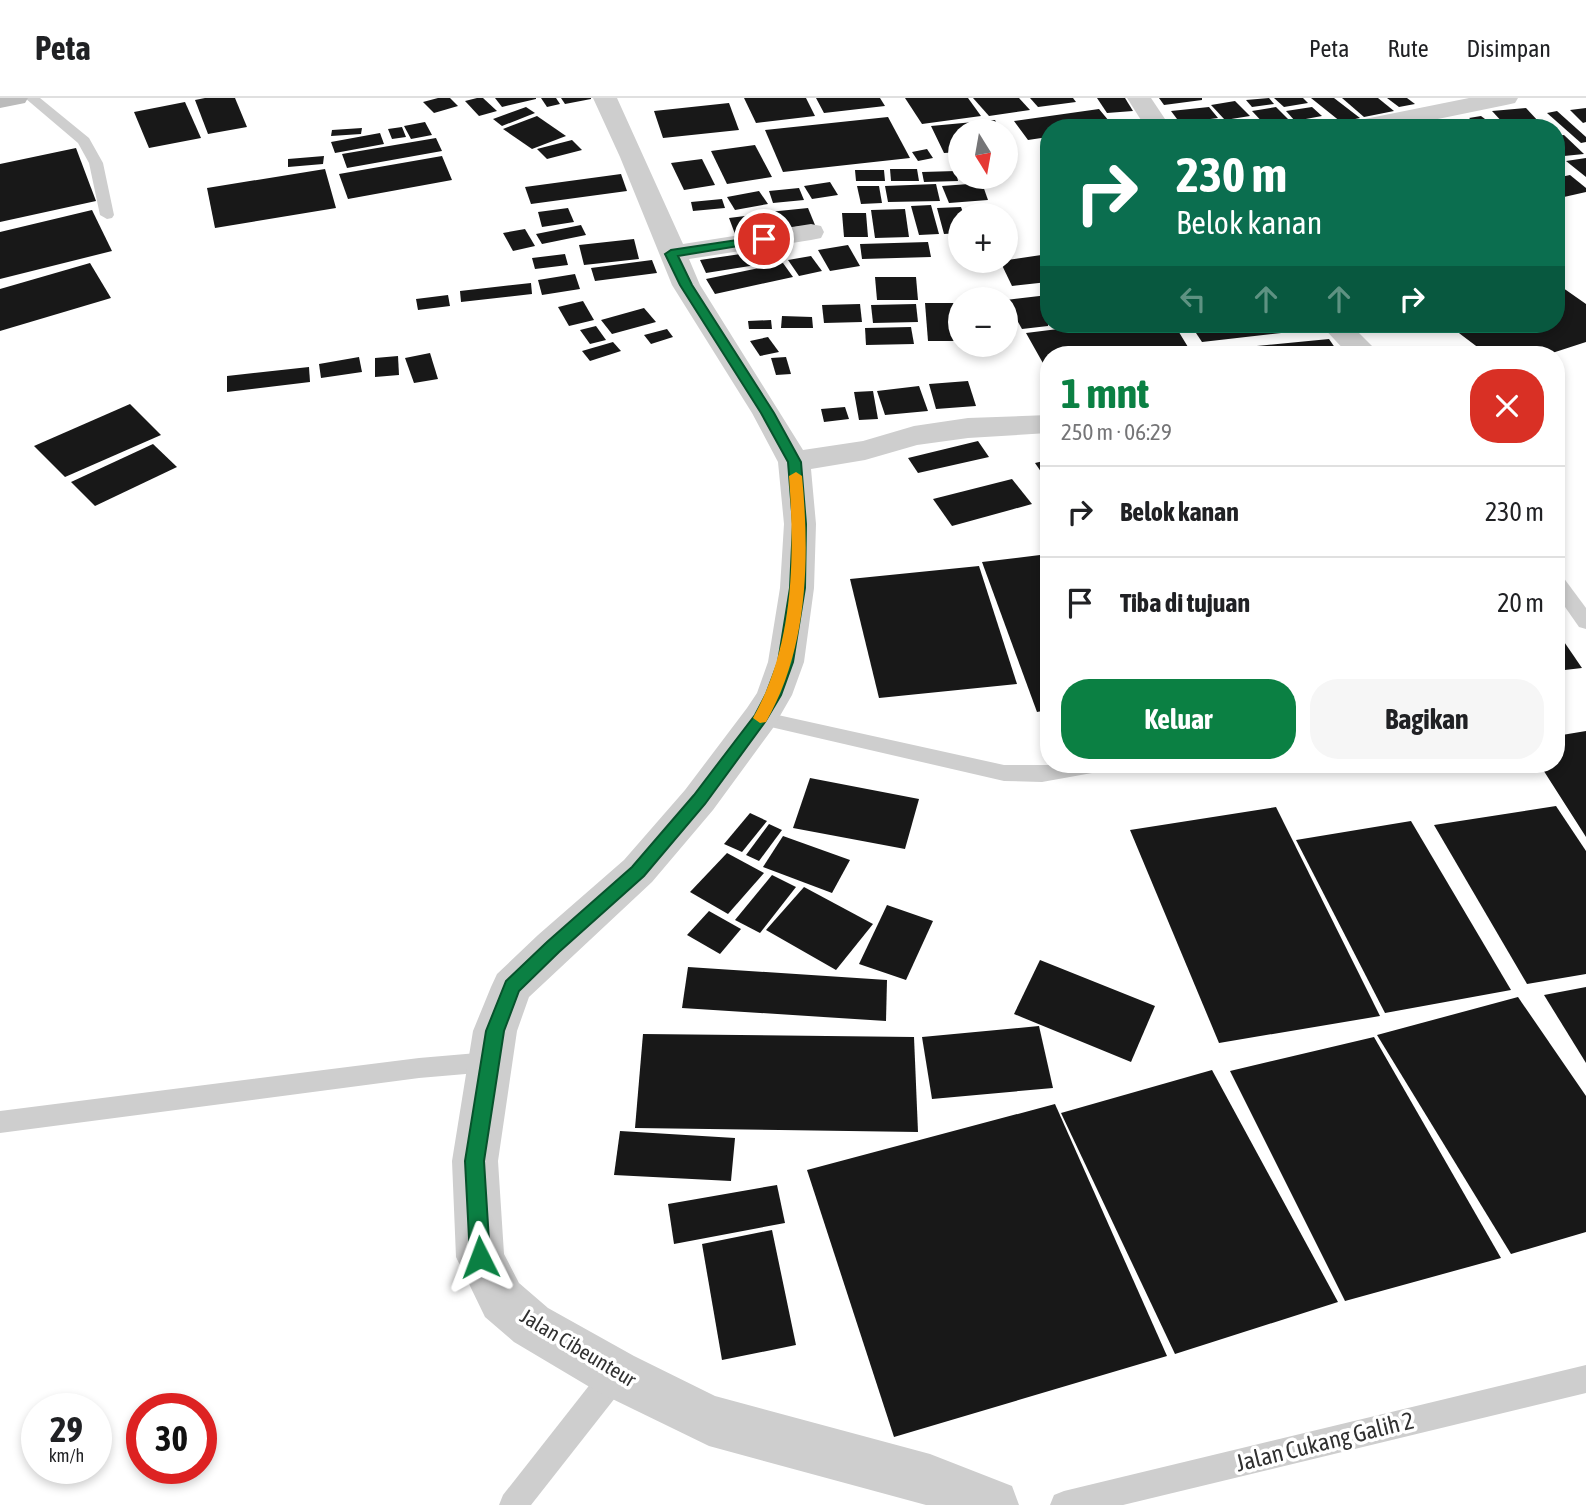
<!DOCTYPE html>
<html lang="id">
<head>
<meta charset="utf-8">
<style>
	:root { --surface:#fff; --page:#f6f6f6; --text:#202124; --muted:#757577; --line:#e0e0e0; --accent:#0b8043 }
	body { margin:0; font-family:"Asap Condensed",sans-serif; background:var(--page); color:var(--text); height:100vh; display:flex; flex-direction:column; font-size:26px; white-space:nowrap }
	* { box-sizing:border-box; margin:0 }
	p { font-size:23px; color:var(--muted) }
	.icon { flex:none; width:38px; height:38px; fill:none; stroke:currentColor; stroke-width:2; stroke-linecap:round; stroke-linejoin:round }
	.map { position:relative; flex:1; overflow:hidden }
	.side { position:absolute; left:1040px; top:248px; width:525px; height:427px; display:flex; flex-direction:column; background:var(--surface); border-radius:28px; box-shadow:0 4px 10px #0003 }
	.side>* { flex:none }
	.top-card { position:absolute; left:1040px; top:21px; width:525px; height:214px; border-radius:28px; box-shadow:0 4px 10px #0003; background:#0b6e4f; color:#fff; overflow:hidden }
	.needle { width:46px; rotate:169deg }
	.buttons { position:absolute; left:948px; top:21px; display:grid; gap:14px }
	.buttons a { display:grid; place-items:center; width:70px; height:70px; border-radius:50%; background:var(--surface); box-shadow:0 4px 10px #0003; font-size:35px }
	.speed { position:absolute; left:21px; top:1295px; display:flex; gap:14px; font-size:35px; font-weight:700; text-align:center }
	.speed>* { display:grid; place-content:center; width:91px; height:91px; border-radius:50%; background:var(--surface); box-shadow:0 4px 10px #0003; line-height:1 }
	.speed small { font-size:18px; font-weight:400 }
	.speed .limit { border:10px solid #d22; background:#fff; color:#111 }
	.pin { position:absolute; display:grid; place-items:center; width:60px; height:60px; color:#fff; margin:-30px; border:4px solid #fff; border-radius:50%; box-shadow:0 2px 7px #0007 }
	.me { position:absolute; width:77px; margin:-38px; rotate:357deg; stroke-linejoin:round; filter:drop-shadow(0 0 5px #0008) }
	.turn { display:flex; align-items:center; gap:24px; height:147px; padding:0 21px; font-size:32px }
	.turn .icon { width:91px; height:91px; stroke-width:2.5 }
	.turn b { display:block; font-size:49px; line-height:60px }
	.lanes { display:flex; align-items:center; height:66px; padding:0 21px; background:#0003; justify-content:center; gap:35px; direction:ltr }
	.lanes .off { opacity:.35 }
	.round { display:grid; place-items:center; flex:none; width:74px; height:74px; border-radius:28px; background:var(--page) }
	.overview { display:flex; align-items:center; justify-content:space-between; height:119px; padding:0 21px }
	h1 { font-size:42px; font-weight:700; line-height:52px; color:var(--accent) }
	.action { display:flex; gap:14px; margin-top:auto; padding:14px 21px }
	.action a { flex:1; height:80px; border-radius:28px; background:var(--accent); color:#fff; font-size:28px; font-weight:700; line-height:80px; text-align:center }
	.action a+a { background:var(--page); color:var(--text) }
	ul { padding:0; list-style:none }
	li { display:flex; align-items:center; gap:21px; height:91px; padding:0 21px; border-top:2px solid var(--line) }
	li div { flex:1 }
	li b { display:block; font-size:26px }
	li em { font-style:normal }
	header { display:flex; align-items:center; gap:42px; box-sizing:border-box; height:98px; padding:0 35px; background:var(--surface); border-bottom:2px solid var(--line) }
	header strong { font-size:33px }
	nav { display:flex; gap:38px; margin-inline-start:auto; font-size:24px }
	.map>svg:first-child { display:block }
	.building { fill:#181818 }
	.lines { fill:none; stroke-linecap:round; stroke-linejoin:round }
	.lane { fill:#cecece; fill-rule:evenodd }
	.street { fill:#cecece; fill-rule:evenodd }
	.secondary { fill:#bbb; fill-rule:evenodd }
	.route { fill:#0b8043; stroke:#07532c; stroke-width:2 }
	.slow { fill:#f59e0b }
	.labels { text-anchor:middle; stroke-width:7; stroke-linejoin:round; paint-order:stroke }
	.street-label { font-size:21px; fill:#313131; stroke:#fff }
	.near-street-label { font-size:24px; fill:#313131; stroke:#fff }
</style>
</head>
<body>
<header>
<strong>Peta</strong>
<nav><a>Peta</a><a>Rute</a><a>Disimpan</a></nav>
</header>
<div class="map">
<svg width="1586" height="1407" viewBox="0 0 1586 1407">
	<rect width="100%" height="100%" fill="#fff"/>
	<!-- building -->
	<g class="building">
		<polygon points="205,0 235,0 247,29 208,36 195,2"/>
		<polygon points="438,0 450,0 458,8 434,15 423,4"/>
		<polygon points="477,0 483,0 497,13 479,18 465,3"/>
		<polygon points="495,0 536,0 536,1 502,9"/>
		<polygon points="541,0 556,0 560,6 547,9"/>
		<polygon points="561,0 591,0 591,1 565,6"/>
		<polygon points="744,0 806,0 815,18 756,25"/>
		<polygon points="816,0 880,0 885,8 824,15"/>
		<polygon points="905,0 968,0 981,18 922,26"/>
		<polygon points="973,0 1019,0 1030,12 989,18"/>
		<polygon points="1030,0 1073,0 1076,4 1038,9"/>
		<polygon points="1097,0 1125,0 1133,13 1107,15"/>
		<polygon points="1159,0 1202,0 1202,2 1164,7"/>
		<polygon points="1269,0 1274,6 1252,9 1246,2"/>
		<polygon points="1274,0 1303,0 1308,5 1284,9"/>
		<polygon points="1311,0 1334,0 1360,20 1341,24"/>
		<polygon points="1342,0 1378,0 1394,13 1364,19"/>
		<polygon points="1387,0 1407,0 1415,6 1399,9"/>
		<polygon points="1235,3 1250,18 1225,22 1211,7"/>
		<polygon points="185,4 201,40 149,50 134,14"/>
		<polygon points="729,5 739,32 663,40 654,13"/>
		<polygon points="526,9 535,15 502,28 493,21"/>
		<polygon points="1209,9 1218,20 1180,25 1171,13"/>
		<polygon points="1276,9 1293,26 1268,30 1252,13"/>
		<polygon points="1312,9 1322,18 1295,23 1286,13"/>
		<polygon points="1526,10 1539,24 1505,27 1492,13"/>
		<polygon points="1586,10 1586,24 1583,25 1570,12"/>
		<polygon points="1099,11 1114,29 1048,30 1048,39 1028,42 1014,23"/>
		<polygon points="1557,13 1586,39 1586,44 1581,45 1547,15"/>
		<polygon points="537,18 566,38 532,51 503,31"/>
		<polygon points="1481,18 1497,30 1481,30 1469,20"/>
		<polygon points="888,19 910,60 783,74 765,32"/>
		<polygon points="995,22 1001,33 961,33 961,54 944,55 931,28"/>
		<polygon points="1241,22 1248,30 1197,30 1197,28"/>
		<polygon points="1448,22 1459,30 1440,30 1434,25"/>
		<polygon points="425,24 432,37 411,41 404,28"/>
		<polygon points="402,29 406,39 392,41 388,31"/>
		<polygon points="362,30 361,36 331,38 332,32"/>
		<polygon points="380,35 384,46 335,55 331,44"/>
		<polygon points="1564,37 1584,56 1564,58 1556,51 1556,38"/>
		<polygon points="436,40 442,53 347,70 342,56"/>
		<polygon points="572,42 582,52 547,61 537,51"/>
		<polygon points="755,47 772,79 727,86 711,53"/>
		<polygon points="76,50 96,103 0,124 0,66"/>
		<polygon points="927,51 933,60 918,63 912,54"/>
		<polygon points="324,58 323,66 288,69 288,61"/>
		<polygon points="442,58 452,82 348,101 339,76"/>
		<polygon points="1586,60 1586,79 1566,63"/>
		<polygon points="702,61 715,87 684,92 671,65"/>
		<polygon points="325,71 336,110 215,130 207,90"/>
		<polygon points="890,71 917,71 919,83 891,83"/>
		<polygon points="855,72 884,72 885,83 856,83"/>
		<polygon points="956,73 958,83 924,84 922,74"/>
		<polygon points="621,76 627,93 531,106 525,89"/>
		<polygon points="1570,77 1586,90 1586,94 1564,99 1556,93 1556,80"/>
		<polygon points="830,84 838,97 812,101 804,88"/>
		<polygon points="982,85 988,102 949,105 942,88"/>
		<polygon points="936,86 940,103 888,104 885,88"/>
		<polygon points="857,88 879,88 882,105 861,106"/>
		<polygon points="799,90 804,102 773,105 769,93"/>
		<polygon points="759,93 768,106 735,112 727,99"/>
		<polygon points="722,101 725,110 693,113 691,104"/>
		<polygon points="931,107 939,136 919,137 911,108"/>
		<polygon points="961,109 964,117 961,117 961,135 944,136 937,110"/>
		<polygon points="568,110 574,124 542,129 538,114"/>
		<polygon points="808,110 815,127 774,131 769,114"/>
		<polygon points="905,111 909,139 875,140 871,112"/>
		<polygon points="92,112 112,153 0,181 0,134"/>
		<polygon points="842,115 866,115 868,139 844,139"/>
		<polygon points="761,116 768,132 735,136 729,120"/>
		<polygon points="581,127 586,137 542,146 536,136"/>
		<polygon points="525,131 535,148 513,153 503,135"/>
		<polygon points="634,141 639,161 584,167 579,147"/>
		<polygon points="928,144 931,159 862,161 860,146"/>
		<polygon points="848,147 860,168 830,173 818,152"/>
		<polygon points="761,153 768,165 706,175 700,162"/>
		<polygon points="565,156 568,167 535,171 532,160"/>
		<polygon points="1048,156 1048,184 1012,188 1000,163"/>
		<polygon points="811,158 822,173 799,178 788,162"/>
		<polygon points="652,162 657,175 595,183 591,170"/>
		<polygon points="90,165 111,200 0,233 0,191"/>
		<polygon points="783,165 793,179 715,196 706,181"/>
		<polygon points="575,176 580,191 542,197 538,182"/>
		<polygon points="875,179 916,179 918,202 877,202"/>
		<polygon points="531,185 532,196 461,204 460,193"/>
		<polygon points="1556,185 1586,206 1586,244 1546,257 1488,257 1447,226 1556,226"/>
		<polygon points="448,197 450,208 418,212 416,201"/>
		<polygon points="1048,197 1048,228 1022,231 1006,202"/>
		<polygon points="583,203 594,222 569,228 558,209"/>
		<polygon points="925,205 956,205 960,243 928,243"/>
		<polygon points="860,206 862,224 824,225 822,207"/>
		<polygon points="916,206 918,224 873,225 871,207"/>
		<polygon points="644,210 656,224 612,236 601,222"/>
		<polygon points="782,218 812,219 813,230 781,230"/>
		<polygon points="771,222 772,231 749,231 748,223"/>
		<polygon points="1098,226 1174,226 1188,249 1122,257 1048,257 1048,267 1044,267 1026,235"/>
		<polygon points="1190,226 1304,226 1308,232 1202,244"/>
		<polygon points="596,228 606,242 590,246 580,232"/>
		<polygon points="911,229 914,246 866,247 865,230"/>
		<polygon points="667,231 673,239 651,246 644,237"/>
		<polygon points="768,239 779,254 760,258 750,243"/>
		<polygon points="1329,241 1340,257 1219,257 1216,252"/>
		<polygon points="613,244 621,253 590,263 582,253"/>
		<polygon points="430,255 438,281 414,285 405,260"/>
		<polygon points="398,258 399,277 375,279 375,260"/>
		<polygon points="359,259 362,274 321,280 319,266"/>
		<polygon points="786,259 791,276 776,277 771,260"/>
		<polygon points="309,269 310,284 227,294 227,278"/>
		<polygon points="968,283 976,308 936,311 929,286"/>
		<polygon points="919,288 928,313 885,317 877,293"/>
		<polygon points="873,293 878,321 859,322 854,294"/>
		<polygon points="130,306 161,337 65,379 34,348"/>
		<polygon points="845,309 849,321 824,324 821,311"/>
		<polygon points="978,343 989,359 918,375 908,360"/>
		<polygon points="153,346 177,369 95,408 71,384"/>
		<polygon points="1048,362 1048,384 1035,365"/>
		<polygon points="1012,381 1032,406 952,428 933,401"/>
		<polygon points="1048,456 1048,612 1037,614 982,464"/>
		<polygon points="979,468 1017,586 879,600 850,481"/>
		<polygon points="1556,532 1582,570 1556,573"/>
		<polygon points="1586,633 1586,739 1540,667 1556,667 1556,638"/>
		<polygon points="810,680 919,701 905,751 793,730"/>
		<polygon points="1556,708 1586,753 1586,876 1527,886 1434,727"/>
		<polygon points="1276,709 1380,918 1219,945 1130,732"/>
		<polygon points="750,715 767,723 742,754 724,746"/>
		<polygon points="1411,723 1511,892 1385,915 1296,742"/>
		<polygon points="769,726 782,732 759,763 746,757"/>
		<polygon points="783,738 850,762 832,795 763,769"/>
		<polygon points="727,755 764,775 728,816 690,794"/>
		<polygon points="772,777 796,789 760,835 735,822"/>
		<polygon points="804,789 873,826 836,872 766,832"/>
		<polygon points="887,807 933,823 906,882 859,866"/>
		<polygon points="709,813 741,831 720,856 687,837"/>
		<polygon points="1040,862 1155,908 1131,964 1014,916"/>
		<polygon points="688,869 887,882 886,923 682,910"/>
		<polygon points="1586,889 1586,965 1544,897"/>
		<polygon points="1518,899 1586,998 1586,1134 1511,1156 1377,937"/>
		<polygon points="1039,928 1053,990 932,1001 922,939"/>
		<polygon points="643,936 914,939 918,1034 635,1030"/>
		<polygon points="1374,939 1501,1160 1345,1203 1230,973"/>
		<polygon points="1212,972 1338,1204 1175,1256 1061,1015"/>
		<polygon points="1055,1006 1167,1258 894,1339 807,1072"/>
		<polygon points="620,1033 735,1040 731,1083 614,1077"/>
		<polygon points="777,1087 785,1125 674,1146 668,1106"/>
		<polygon points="772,1132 796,1247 722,1262 702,1146"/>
	</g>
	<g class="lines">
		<!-- lane -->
		<g class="lane">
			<polygon points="25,0 40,0 89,40 103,65 114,117 112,120 107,121 100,117 89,65 78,45"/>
			<polygon points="1556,477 1563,479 1586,510 1586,531 1579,529 1556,496"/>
			<polygon points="760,613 1004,667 1102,667 1099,672 1092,675 1042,684 1004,683 753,625 750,620 753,615"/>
			<polygon points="489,954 497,957 501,964 497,971 489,974 419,980 0,1035 0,1013 419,960"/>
			<polygon points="616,1262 626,1266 630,1276 626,1286 531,1407 499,1407 503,1397 606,1266"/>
			<polygon points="1586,1267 1586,1295 1123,1407 1050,1407 1054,1397 1064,1393"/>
		</g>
		<!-- street -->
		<g class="street">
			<polygon points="593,0 617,0 683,146 811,126 821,128 824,134 821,140 811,142 689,161 700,187 803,352 863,343 914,328 968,320 1048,317 1048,335 968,340 917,347 865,362 811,371 816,426 814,490 804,564 792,597 773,630 713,712 652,784 529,899 517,933 498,1063 504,1156 519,1185 548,1210 634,1258 715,1298 930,1356 1012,1388 1019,1407 926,1407 709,1348 598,1294 514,1244 485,1219 456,1159 452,1063 473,933 491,889 497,876 538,837 624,762 685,692 747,610 757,595 768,564 780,490 784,426 778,364 752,315 672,187 620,59"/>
			<polygon points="1127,0 1151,0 1171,30 1146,30"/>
			<polygon points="1469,0 1518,0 1515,5 1506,7 1394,30 1343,30 1346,25 1355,23"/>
			<polygon points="1320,226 1350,226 1381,257 1349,257"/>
		</g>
		<!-- secondary -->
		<polygon class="secondary" points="0,0 28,0 25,5 0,10"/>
	</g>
	<!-- route -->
	<polygon class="route" points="764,138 768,138 768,143 678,158 692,187 774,315 801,364 806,426 805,490 793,564 781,597 765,624 705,706 644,778 559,854 519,893 504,933 484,1063 490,1159 487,1166 480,1169 473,1166 470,1159 465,1063 486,933 506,883 547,844 632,769 694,697 755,617 766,596 778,564 790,490 793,426 788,364 761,315 680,187 665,156 671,152"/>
	<!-- slow -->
	<path class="slow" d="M796 374 802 378C810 462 808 550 766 624L760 625 753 620C794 547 795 460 789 378Z"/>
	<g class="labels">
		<!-- street labels -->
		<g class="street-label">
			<text transform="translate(578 1250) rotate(31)" y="7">Jalan Cibeunteur</text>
		</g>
		<!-- near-street labels -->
		<g class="near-street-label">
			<text transform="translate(1325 1344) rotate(-14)" y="8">Jalan Cukang Galih 2</text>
		</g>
	</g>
</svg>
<div class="buttons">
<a><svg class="needle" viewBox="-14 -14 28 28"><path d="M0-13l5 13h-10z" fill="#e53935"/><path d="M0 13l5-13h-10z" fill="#757577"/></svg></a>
<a>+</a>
<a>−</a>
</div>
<div class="speed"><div>29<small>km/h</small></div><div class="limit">30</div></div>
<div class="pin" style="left:764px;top:141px;background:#d93025"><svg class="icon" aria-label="arrive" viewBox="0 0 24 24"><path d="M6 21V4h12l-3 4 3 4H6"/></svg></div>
<svg class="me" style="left:480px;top:1159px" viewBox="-20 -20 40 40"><path d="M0-17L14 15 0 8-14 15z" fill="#0b8043" stroke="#fff" stroke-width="4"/></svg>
<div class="top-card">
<div class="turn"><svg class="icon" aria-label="right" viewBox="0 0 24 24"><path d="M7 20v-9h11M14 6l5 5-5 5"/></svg><div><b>230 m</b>Belok kanan</div></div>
<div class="lanes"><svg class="icon off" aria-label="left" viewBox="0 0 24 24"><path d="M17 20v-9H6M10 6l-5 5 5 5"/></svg><svg class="icon off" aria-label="ahead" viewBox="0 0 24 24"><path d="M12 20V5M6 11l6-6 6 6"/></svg><svg class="icon off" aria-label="ahead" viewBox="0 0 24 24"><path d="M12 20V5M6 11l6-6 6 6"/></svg><svg class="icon" aria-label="right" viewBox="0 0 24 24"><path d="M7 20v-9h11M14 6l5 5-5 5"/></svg></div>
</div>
<section class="side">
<div class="overview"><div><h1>1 mnt</h1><p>250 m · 06:29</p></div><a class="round" style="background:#d93025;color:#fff"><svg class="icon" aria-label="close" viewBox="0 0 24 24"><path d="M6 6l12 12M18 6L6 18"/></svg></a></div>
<ul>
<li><svg class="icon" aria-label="right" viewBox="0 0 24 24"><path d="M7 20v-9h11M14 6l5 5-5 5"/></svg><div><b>Belok kanan</b></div><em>230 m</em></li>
<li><svg class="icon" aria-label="arrive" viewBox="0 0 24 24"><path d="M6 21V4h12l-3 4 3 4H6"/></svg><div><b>Tiba di tujuan</b></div><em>20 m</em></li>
</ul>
<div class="action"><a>Keluar</a><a>Bagikan</a></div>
</section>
</div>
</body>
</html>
